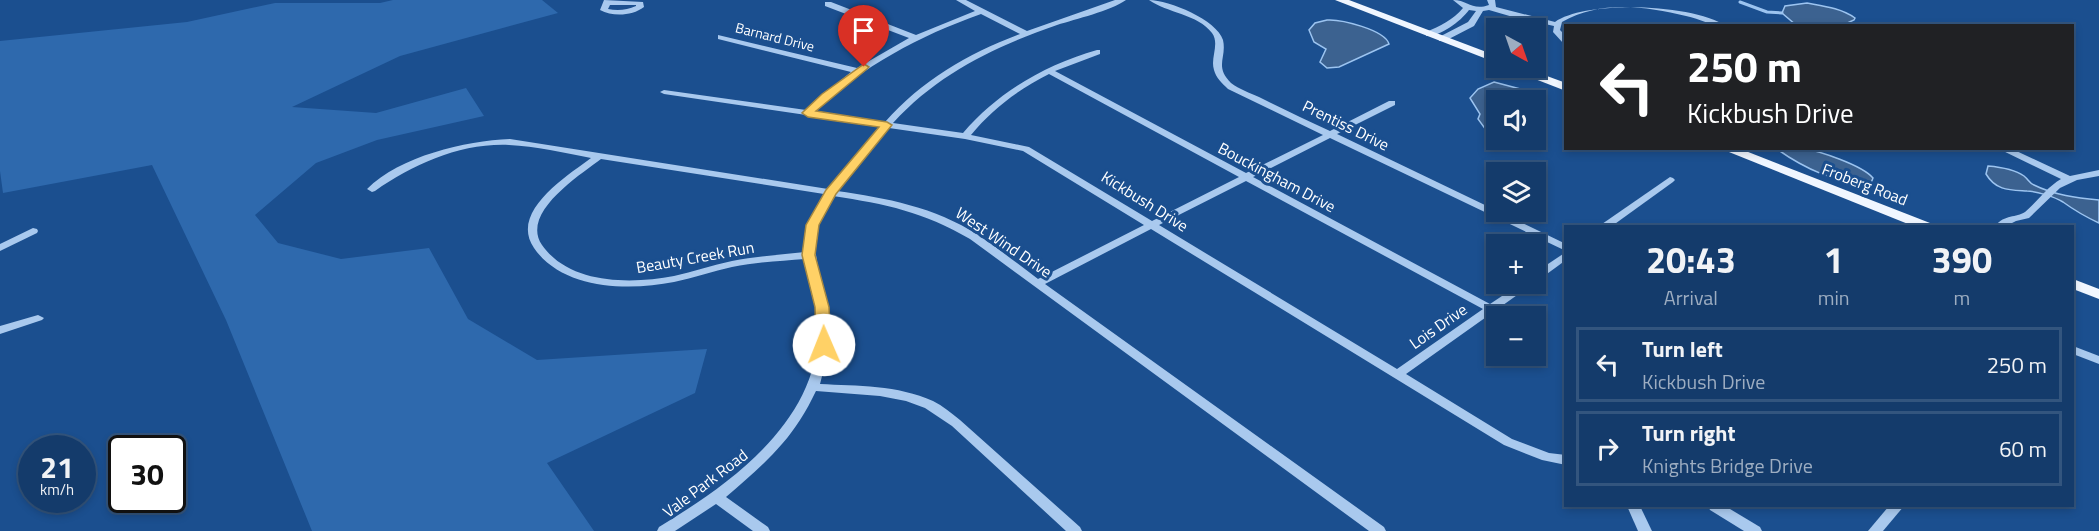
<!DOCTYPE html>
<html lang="en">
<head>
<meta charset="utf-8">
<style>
	:root { --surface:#143b6b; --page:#214673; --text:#f1f3f6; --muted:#9dadc1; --line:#33557e }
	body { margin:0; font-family:"Titillium Web",sans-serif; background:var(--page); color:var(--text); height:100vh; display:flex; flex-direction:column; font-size:22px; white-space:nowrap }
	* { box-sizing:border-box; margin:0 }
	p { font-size:20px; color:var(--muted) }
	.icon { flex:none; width:33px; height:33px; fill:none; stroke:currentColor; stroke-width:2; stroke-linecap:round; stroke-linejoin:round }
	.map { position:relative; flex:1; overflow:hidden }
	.details { position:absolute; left:1564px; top:225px; width:510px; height:282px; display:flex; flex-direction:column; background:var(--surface); border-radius:0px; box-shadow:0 3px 9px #0003,0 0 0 2px var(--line) }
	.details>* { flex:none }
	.banner { position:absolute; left:1564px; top:24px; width:510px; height:126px; border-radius:0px; box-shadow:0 3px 9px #0003,0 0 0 2px var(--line); background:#202124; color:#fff; overflow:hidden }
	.needle { width:39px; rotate:140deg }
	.tools { position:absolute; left:1486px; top:18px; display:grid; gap:12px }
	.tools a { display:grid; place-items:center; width:60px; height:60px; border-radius:0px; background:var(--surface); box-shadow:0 3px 9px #0003,0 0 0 2px var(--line); font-size:30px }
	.speed { position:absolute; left:18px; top:435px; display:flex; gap:12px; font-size:30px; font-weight:700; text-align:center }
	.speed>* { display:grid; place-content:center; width:78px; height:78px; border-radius:50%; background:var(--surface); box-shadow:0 3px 9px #0003,0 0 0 2px var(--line); line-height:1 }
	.speed small { font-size:15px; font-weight:400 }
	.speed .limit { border:3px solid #111; border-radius:9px; background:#fff; color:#111 }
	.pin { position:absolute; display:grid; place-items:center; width:51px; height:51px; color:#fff; margin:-62px -26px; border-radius:50% 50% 50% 0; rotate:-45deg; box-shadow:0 0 6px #0007 }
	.pin .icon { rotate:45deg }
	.me { position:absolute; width:66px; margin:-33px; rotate:359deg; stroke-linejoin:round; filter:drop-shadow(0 0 4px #0008) }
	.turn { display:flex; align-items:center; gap:21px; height:126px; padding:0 24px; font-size:27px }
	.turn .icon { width:78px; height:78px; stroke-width:2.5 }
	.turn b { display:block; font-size:42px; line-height:51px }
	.eta { display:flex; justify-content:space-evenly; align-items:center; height:102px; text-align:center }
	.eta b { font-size:36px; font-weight:700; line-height:42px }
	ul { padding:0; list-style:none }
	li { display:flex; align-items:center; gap:18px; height:75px; margin:0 12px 9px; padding:0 12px; border:3px solid var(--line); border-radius:0px }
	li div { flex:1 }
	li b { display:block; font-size:22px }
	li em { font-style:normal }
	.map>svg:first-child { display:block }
	.green { fill:#2e69ad }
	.water { fill:#3c6290; stroke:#9cc4f0; stroke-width:1.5 }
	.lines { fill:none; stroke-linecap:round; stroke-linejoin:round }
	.stream { stroke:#9cc4f0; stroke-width:3 }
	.minor { fill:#a9c9ee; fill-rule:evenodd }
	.major { fill:#f0f6ff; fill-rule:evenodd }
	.route { fill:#ffd166; stroke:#a68842; stroke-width:1.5 }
	.labels { text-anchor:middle; stroke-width:6; stroke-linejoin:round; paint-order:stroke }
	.far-street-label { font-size:14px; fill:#fff; stroke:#1b4f8f }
	.street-label { font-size:16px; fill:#fff; stroke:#1b4f8f }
</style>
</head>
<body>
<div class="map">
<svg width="2099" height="531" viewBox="0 0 2099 531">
	<rect width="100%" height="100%" fill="#1b4f8f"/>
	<!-- green -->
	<polygon class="green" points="393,0 542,0 558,13 400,56 292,107 376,113 466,88 484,116 377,140 316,163 255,215 278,243 341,259 429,248 468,319 537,360 707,349 695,393 547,463 594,531 312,531 226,320 152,165 3,193 0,171 0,41 187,22 275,3 380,3"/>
	<!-- water -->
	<g class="water">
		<path d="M1807 3C1823 6 1841 8 1855 18L1854 20 1843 25H1796L1782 13 1785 6Z"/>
		<path d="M1327 20C1341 19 1385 30 1389 44L1339 67 1327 68 1320 62 1326 49 1314 42 1309 30 1315 23Z"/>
		<polygon points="1494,82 1524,90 1540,101 1540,105 1536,107 1536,100 1497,100 1497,135 1486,130 1478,119 1480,114 1470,98 1478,89"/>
		<path d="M1777 149C1785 148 1794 147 1802 148 1819 151 1862 165 1873 178L1871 183C1840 186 1802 167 1777 149Z"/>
		<path d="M1988 166C2000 167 2014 169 2024 176 2029 180 2029 183 2034 185 2054 195 2077 198 2099 200V223C2086 217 2074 210 2063 202 2055 197 2036 191 2027 191 2010 190 1996 191 1986 174Z"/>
	</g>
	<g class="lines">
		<!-- stream -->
		<polyline class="stream" points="1740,2 1767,12 1782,13"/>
		<!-- minor -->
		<g class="minor">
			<path d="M604 0 643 2 644 7C632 16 613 17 600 10ZM610 5H636V6C627 10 618 11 608 9Z"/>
			<path d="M956 0H966L1027 31 1115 0H1126C1110 11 1076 19 1057 25 994 47 939 73 893 123L963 133C998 92 1045 65 1097 50H1100V54L1055 71 1246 173 1323 135 1228 89C1222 83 1216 78 1214 70 1210 58 1220 44 1212 33 1198 14 1167 13 1149 0 1169 0 1217 20 1223 40 1227 58 1214 66 1231 83 1239 89 1250 93 1259 97 1283 109 1306 120 1330 131L1389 101H1395V105L1337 134 1566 244V251L1330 138 1253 177 1490 304 1520 284H1531L1530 286 1406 374 1512 439 1549 453 1566 455V465L1542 460 1504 445 1151 229 1045 284 1384 527 1386 531H1369L970 239C924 212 886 204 833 196 798 247 825 268 829 320 831 342 826 362 820 384 857 386 898 385 933 401 943 406 951 413 960 420L1080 527 1082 531H1066L952 426 925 408 906 401 880 396 816 391C811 401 806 411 800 420 781 450 753 474 726 497L768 527 770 531H753L716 504 675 531H657L659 527C733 482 823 418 818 321 817 300 808 280 805 259 781 261 756 262 732 267 713 271 694 278 674 282 629 291 563 290 534 248 509 212 567 176 591 158 565 153 535 146 509 145 460 143 414 164 375 191L372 192 367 189C400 156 465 141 510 139L828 189 881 126 664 94 660 92 664 90 806 110 824 94 851 72 718 39V35L857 68 909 38 825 6V2H831L916 35 975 11ZM981 14 1020 34C969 53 922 80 885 122L815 111C863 66 919 36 981 14ZM1049 74 1239 177 1152 221 1029 147 971 135C992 109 1019 89 1049 74ZM889 128 965 139 1023 151 1144 225 1038 279C1018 264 999 249 978 235 935 207 886 198 837 191ZM601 159 824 194C812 212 804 230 805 252 780 255 756 256 732 261 712 265 693 272 674 276 632 284 570 285 542 245 520 213 580 175 601 159ZM1246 181 1483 309 1397 369 1159 225Z"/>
			<path d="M1453 0C1468 0 1472 11 1489 5L1487 0H1495L1496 7 1555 22C1586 0 1693 4 1726 26 1712 26 1700 19 1686 16 1645 6 1600 0 1562 22L1560 30 1566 36V43H1563L1553 32 1554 26 1513 17 1489 10 1483 11 1474 26 1445 41H1439V37L1468 22 1476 11 1469 10C1460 22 1441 36 1426 36V32C1440 26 1453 20 1463 8Z"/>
			<path d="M1997 148H2010L2070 176 2099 170V176L2077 180 2060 188 2029 218 2016 221 2006 226H1995C2005 214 2016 218 2025 212 2038 201 2046 188 2061 179Z"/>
			<polygon points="1670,177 1673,178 1675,180 1673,182 1612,226 1601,226 1602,224"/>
			<polygon points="33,228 37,229 38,231 37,233 0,251 0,244"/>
			<polygon points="1566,252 1566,260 1540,279 1536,280 1536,272"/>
			<polygon points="38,315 44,318 42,320 0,334 0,326"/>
			<polygon points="2073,346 2099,356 2099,364 2073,354"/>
			<polygon points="1627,506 1640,506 1652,531 1638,531"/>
			<polygon points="1708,506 1725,506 1760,527 1762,531 1744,531 1710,510"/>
			<polygon points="1889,506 1904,506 1883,531 1868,531"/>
		</g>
		<!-- major -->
		<g class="major">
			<polygon points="1335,0 1349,0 1497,56 1497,63"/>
			<polygon points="1511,68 1525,68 1566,83 1566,91 1512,70"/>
			<polygon points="1719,148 1738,148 1930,223 1932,226 1913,226"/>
			<polygon points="2073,279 2099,289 2099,299 2073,289"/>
		</g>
	</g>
	<!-- route -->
	<polygon class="route" points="864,64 869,67 867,69 816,111 887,122 892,125 836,194 819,225 815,255 829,307 831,345 824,349 816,345 815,307 802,255 806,225 826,190 879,127 808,117 802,113 822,94"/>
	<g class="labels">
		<!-- far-street labels -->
		<g class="far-street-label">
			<text transform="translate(775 37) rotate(14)" y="5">Barnard Drive</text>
		</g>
		<!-- street labels -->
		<g class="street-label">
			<text transform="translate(1346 125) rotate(26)" y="6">Prentiss Drive</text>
			<text transform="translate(1277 177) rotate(28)" y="6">Bouckingham Drive</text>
			<text transform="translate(1865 184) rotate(21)" y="6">Froberg Road</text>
			<text transform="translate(1145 201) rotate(32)" y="6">Kickbush Drive</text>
			<text transform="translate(1004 242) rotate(34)" y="6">West Wind Drive</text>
			<text transform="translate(695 257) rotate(-10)" y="6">Beauty Creek Run</text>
			<text transform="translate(1438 326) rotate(-35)" y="6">Lois Drive</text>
			<text transform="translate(705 483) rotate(-37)" y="6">Vale Park Road</text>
		</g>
	</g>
</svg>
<div class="tools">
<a><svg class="needle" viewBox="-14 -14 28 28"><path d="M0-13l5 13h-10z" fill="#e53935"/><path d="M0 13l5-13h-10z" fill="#9dadc1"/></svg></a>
<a><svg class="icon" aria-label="sound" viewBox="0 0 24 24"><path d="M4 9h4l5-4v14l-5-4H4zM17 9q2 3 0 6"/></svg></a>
<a><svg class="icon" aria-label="layers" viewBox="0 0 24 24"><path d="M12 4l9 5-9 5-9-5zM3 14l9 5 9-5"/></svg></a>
<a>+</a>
<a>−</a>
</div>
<div class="speed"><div>21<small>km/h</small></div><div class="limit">30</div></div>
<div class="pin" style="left:864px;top:67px;background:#d93025"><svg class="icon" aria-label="arrive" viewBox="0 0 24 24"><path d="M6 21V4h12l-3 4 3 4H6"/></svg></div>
<svg class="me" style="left:824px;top:345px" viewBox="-20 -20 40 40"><circle r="19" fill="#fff"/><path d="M0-13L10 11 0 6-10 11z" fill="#ffd166"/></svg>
<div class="banner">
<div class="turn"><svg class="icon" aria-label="left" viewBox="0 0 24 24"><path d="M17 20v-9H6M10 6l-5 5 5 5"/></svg><div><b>250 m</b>Kickbush Drive</div></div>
</div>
<section class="details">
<div class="eta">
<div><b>20:43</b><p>Arrival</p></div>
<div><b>1</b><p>min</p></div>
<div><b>390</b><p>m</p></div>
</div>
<ul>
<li><svg class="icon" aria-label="left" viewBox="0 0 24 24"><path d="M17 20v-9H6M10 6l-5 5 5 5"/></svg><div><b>Turn left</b><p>Kickbush Drive</p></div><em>250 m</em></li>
<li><svg class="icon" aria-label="right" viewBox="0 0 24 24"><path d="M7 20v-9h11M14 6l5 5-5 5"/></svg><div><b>Turn right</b><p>Knights Bridge Drive</p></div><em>60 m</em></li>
</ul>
</section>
</div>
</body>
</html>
